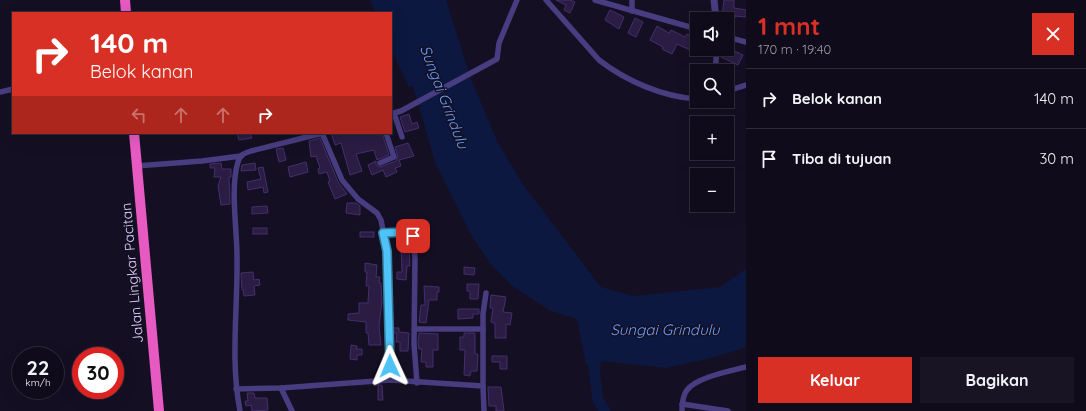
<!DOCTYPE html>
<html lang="id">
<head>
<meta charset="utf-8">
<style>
	:root { --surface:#100b1a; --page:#191423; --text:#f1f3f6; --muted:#9c9ba2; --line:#302b39; --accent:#d93025 }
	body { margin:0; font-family:Quicksand,sans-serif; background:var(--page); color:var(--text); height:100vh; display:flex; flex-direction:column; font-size:15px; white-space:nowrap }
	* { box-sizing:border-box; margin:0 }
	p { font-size:13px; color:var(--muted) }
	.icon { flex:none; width:22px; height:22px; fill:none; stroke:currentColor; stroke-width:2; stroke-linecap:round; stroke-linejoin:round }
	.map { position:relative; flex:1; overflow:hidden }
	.panel { display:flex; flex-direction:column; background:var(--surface); width:340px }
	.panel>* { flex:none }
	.guide { position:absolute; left:12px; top:12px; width:380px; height:122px; border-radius:0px; box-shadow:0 4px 16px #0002,0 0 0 1px var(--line); background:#d93025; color:#fff; overflow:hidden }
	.tools { position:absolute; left:690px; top:12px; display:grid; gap:8px }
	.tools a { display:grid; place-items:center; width:44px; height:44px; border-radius:0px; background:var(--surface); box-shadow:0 4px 16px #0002,0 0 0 1px var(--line); font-size:20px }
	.speed { position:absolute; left:12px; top:347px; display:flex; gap:8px; font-size:20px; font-weight:700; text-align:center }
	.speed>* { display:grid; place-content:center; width:52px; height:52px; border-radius:50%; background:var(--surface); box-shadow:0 4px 16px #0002,0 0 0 1px var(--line); line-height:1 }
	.speed small { font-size:10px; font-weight:400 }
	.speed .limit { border:6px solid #d22; background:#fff; color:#111 }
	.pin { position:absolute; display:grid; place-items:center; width:34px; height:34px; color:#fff; margin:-17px; border-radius:8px; box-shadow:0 2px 6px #0006 }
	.me { position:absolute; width:44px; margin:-22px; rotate:359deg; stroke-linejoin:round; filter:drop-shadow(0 0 3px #0008) }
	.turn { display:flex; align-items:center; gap:14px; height:84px; padding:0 12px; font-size:18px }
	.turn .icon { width:52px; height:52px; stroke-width:2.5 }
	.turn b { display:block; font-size:28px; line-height:34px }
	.lanes { display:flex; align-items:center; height:38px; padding:0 12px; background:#0003; justify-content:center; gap:20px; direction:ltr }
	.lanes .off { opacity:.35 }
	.round { display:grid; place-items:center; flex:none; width:42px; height:42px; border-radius:0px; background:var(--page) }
	.head { display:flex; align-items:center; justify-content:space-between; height:68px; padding:0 12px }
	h1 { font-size:24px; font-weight:800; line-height:30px; color:var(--accent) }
	.cta { display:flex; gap:8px; margin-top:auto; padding:8px 12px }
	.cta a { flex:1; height:46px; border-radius:0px; background:var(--accent); color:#fff; font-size:16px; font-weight:800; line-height:46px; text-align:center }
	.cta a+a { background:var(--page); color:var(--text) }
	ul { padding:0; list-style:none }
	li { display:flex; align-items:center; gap:12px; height:60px; padding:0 12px; border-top:1px solid var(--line) }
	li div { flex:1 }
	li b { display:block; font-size:15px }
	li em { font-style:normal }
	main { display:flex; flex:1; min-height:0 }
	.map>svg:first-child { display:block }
	.water { fill:#0c183f }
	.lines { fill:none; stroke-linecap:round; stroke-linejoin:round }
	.river { stroke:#0c183f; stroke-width:11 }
	.building { fill:#2a1c43; stroke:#442f6e }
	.minor { stroke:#483d80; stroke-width:5.5 }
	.tertiary { stroke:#483d80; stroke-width:7 }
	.trunk { stroke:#e65ac2; stroke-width:10 }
	.route-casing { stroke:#337fa1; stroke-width:10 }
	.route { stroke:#4fc3f7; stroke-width:7 }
	.labels { text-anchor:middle; stroke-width:3; stroke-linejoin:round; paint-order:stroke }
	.street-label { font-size:14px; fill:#ded3fd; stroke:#150f23 }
	.water-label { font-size:15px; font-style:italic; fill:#67a0f8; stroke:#150f23 }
</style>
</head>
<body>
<main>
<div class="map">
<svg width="746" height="411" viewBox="0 0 746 411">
	<rect width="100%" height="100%" fill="#150f23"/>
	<!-- water -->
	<polygon class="water" points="370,0 446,0 471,79 498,143 524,186 601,287 633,296 720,287 746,269 746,347 712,358 665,368 603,361 599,366 586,365 577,319 551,311 512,286 490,263 470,233 435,162 413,86 408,86 391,49 391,13 376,13"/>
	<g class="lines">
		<!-- river -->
		<polyline class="river" points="596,352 594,368 598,400 605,411"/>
	</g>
	<!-- building -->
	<g class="building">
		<polygon points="556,0 570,0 575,2 570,13 564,10 566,5"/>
		<polygon points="724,0 734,0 734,8 746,10 746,17 735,16 735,18 722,16"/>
		<polygon points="610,10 624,17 619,29 605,20"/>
		<polygon points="635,18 643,22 636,37 628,33"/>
		<polygon points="657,26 669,33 671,30 685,37 687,34 695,38 690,50 677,44 672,54 662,49 663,47 650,40"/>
		<polygon points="722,49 730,49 743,55 738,65 721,57"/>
		<polygon points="409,114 412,124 417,122 419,128 405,132 400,117"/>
		<polygon points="237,133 250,133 252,138 239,140"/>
		<polygon points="331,133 375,133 376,135 382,133 389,155 377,160 374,150 356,154 362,171 350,175 341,143 335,145"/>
		<polygon points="320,138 338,182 347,194 335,199 328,182 330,181 327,172 319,174 318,169 320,168 316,156 311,157 309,141"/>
		<polygon points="408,143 414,156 399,160 401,166 395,168 397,172 386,177 383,170 372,175 368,165 376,161 376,165 380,167 396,161 398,157 395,147"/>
		<polygon points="283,148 286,160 279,162 276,149"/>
		<polygon points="306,162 308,172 290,177 288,167"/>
		<polygon points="221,163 222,169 231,169 231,177 229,177 230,204 221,205 218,186 221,177 214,177 215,168 210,168 210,164"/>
		<polygon points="255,163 256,170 241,171 242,165"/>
		<polygon points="263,167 268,192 264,193 263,187 248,190 247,182 261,179 258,168"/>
		<polygon points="347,203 356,203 360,206 360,215 346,213"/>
		<polygon points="267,206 268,213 252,214 252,207"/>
		<rect x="253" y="228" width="14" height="6"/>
		<rect x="360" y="232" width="14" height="5"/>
		<polygon points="401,246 409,246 410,266 407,266 406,280 397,279 397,272 402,272"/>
		<polygon points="365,263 377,265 376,277 380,277 379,283 381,283 382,302 379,326 381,345 369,345 368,333 366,333 366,322 348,320 348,314 359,313 359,303 368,303 369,286 366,286 367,272 365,272"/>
		<polygon points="464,267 475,268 474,275 464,274"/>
		<polygon points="253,272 254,280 259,279 260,285 254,286 255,295 244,296 243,290 242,290 241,273"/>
		<polygon points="467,284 479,284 478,299 470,299 470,291 467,291"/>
		<polygon points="424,286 439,287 439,292 437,292 437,300 429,300 426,323 419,322 421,305 425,305"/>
		<polygon points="491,295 506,297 503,312 512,313 510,325 506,324 506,338 495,338 495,323 491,322 493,308 490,308"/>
		<polygon points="458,309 479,309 479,314 473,314 473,318 458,319"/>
		<polygon points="393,328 399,328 399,332 409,333 408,351 400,351 400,342 396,342 397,333 393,333"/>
		<polygon points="419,333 438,334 438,350 433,350 433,367 426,367 426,362 421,362 422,349 419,349 418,344"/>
		<polygon points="464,333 475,333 475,354 478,354 477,371 471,371 470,376 464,375 465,350 460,350 460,337 464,337"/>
		<polygon points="351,345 357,346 356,349 362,349 362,355 357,355 357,360 350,359"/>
		<polygon points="492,356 507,356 507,369 500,369 500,362 492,362"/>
		<polygon points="378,385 382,385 383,400 378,400"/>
		<polygon points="488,387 501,387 504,411 496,411 496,406 489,406"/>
		<polygon points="247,393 254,393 255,398 267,398 268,410 252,411 251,405 246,406 245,401 248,401"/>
	</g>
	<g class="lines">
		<!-- minor -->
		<g class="minor">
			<path d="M546 0 599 60C626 81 663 97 697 99"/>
			<polyline points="595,0 697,29"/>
			<polyline points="632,0 632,11"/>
			<polyline points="727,37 746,42"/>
			<polyline points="715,71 717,49"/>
			<polyline points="727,91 746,85"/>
			<polyline points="0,92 13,89"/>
			<polyline points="394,113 402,137"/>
			<polyline points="391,114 401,111 497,59 499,43 517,0"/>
			<polyline points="322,133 342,180 358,199 377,213 381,220 387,251 390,380 483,386 484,411"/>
			<polyline points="380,163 394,157 386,133"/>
			<polyline points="136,166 202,161 241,156"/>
			<polyline points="383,233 407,232 413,236 415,258 414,344 417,383"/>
			<polyline points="415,329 483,329"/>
			<polyline points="483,386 483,314 486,293"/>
			<polyline points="281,388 292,411"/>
			<polyline points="236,389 281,388 390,380"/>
			<polyline points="682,404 728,411"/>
			<path d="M240 411C230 360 238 308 237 256 237 229 230 187 238 162 239 155 245 153 251 151L323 133"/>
			<path d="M682 411C682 404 683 395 687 390 697 377 731 371 746 367"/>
		</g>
		<!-- tertiary -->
		<polyline class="tertiary" points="714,0 716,19"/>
		<!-- trunk -->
		<g class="trunk">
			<polyline points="125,0 126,13"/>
			<polyline points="134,133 159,411"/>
		</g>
	</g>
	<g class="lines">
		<!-- route casing -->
		<g class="route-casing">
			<polyline id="route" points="390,366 387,251 383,233 407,232 413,236"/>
		</g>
		<!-- route -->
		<use href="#route" class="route"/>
	</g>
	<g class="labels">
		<!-- street labels -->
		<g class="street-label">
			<text transform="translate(132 273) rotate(-95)" y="5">Jalan Lingkar Pacitan</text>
		</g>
		<!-- water labels -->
		<g class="water-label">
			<text transform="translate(444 97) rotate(69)" y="5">Sungai Grindulu</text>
			<text x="665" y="335">Sungai Grindulu</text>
		</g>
	</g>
</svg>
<div class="tools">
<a><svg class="icon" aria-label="sound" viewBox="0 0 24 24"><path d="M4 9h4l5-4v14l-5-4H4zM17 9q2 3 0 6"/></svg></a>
<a><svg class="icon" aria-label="search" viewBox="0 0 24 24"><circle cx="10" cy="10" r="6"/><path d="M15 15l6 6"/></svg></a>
<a>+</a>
<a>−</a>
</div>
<div class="speed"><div>22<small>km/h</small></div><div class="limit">30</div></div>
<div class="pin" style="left:413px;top:236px;background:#d93025"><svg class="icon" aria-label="arrive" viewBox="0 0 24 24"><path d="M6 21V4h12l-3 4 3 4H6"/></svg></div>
<svg class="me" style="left:390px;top:366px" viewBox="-20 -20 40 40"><path d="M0-17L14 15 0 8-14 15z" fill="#4fc3f7" stroke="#fff" stroke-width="4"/></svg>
<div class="guide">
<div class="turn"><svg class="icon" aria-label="right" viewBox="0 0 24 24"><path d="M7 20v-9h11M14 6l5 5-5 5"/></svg><div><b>140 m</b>Belok kanan</div></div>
<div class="lanes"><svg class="icon off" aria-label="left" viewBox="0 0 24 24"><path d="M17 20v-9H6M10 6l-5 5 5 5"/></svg><svg class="icon off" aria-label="ahead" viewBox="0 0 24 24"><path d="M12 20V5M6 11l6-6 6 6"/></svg><svg class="icon off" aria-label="ahead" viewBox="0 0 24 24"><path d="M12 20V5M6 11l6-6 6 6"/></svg><svg class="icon" aria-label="right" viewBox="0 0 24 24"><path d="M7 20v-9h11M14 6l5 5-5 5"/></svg></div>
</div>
</div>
<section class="panel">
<div class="head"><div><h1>1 mnt</h1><p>170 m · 19:40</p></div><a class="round" style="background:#d93025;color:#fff"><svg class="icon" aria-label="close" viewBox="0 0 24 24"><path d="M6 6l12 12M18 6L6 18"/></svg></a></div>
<ul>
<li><svg class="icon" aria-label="right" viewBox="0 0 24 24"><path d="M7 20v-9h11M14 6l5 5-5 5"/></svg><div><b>Belok kanan</b></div><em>140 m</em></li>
<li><svg class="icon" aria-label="arrive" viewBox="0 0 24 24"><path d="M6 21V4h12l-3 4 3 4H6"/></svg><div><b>Tiba di tujuan</b></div><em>30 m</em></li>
</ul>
<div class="cta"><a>Keluar</a><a>Bagikan</a></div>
</section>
</main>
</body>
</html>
